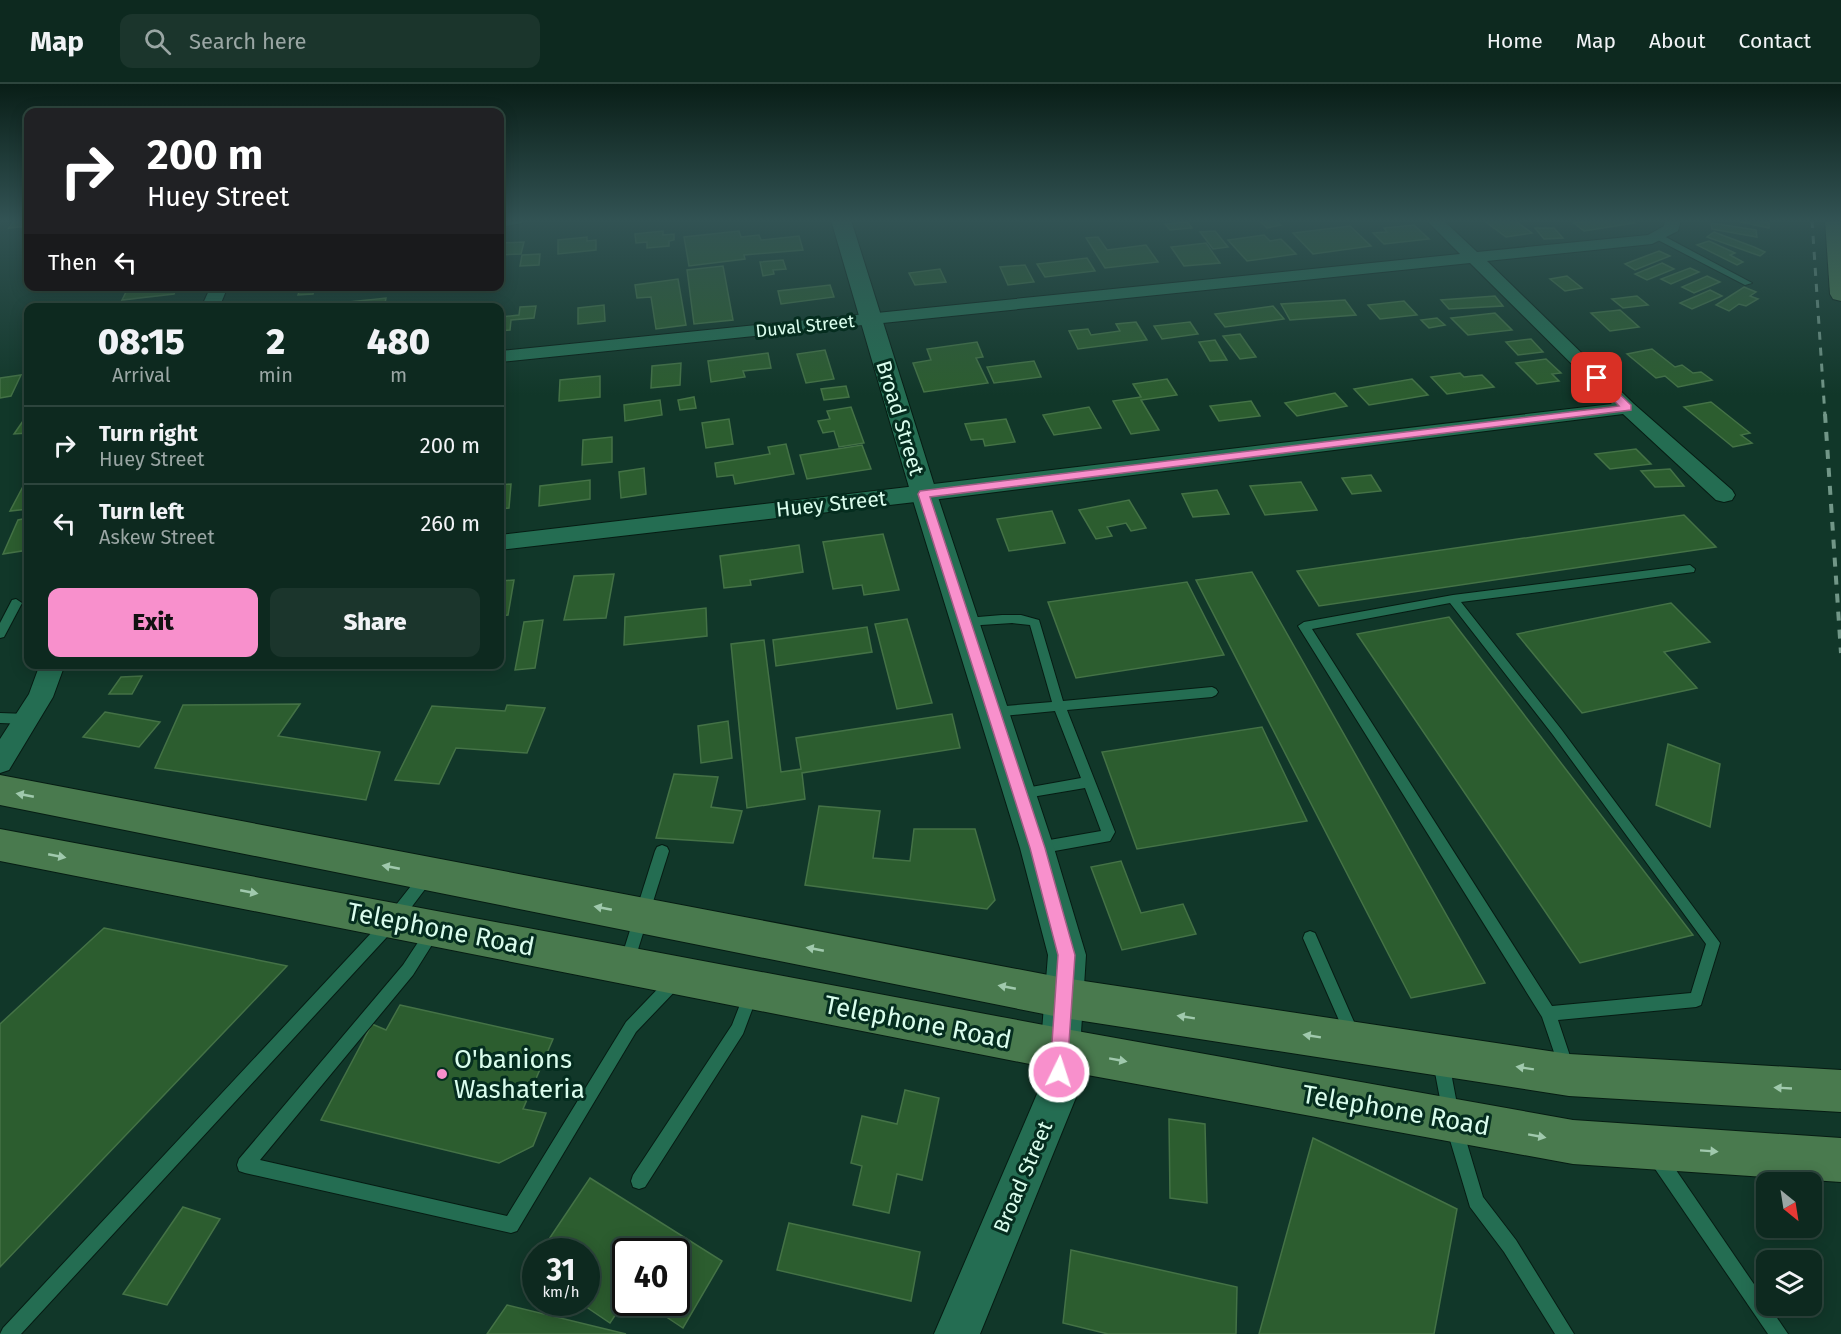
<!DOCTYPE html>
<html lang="en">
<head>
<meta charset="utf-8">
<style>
	:root { --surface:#0d291f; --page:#1b352c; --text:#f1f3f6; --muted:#9aa6a4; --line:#2d453d; --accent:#f890cc }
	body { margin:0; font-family:"Fira Sans",sans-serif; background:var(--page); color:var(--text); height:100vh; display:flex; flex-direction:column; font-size:22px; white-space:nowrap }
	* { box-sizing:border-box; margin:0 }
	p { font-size:20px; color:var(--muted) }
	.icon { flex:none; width:33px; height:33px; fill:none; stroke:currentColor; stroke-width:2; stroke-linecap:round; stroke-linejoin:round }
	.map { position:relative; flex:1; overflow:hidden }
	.details { position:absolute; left:24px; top:219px; width:480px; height:366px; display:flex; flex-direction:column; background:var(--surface); border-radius:12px; box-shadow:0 3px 15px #0003,0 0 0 2px var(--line) }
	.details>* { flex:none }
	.hud { position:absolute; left:24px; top:24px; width:480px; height:183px; border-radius:12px; box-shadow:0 3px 15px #0003,0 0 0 2px var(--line); background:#202124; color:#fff; overflow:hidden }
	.needle { width:39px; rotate:150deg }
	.fabs { position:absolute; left:1756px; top:1088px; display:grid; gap:12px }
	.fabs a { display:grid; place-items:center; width:66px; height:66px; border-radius:12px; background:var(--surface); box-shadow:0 3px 15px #0003,0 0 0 2px var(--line); font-size:30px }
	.speed { position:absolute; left:522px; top:1154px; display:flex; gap:12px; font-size:30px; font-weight:700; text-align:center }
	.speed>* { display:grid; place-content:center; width:78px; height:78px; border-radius:50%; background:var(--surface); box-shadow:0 3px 15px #0003,0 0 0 2px var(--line); line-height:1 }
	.speed small { font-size:15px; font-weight:400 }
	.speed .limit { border:3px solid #111; border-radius:9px; background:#fff; color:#111 }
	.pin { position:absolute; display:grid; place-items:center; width:51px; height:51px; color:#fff; margin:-26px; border-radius:12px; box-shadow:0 3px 9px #0006 }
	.me { position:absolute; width:66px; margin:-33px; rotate:4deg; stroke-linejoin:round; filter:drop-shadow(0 0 4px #0008) }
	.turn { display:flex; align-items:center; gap:21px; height:126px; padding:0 24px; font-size:27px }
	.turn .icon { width:78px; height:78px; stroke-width:2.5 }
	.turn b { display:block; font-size:42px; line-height:51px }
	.then { display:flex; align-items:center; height:57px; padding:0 24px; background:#0003; gap:12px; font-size:22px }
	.eta { display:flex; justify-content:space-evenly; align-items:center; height:102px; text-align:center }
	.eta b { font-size:36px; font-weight:800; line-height:42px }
	.button { display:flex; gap:12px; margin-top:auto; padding:12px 24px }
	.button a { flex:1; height:69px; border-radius:12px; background:var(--accent); color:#111; font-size:24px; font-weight:800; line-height:69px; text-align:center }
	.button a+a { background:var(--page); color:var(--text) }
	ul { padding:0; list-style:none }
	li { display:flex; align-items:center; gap:18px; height:78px; padding:0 24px; border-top:2px solid var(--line) }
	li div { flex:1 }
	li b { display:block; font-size:22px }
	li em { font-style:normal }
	header { display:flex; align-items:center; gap:36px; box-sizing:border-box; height:84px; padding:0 30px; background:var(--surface); border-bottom:2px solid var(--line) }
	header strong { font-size:28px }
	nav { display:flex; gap:33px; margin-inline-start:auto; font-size:21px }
	.search { width:420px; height:54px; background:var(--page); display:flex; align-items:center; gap:15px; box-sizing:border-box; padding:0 21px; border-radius:12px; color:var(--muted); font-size:22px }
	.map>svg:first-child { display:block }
	.building { fill:#2c5d2f; stroke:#447246; stroke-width:1.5 }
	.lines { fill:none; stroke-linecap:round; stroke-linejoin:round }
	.service-casing { stroke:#061c13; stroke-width:2 }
	.minor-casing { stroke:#061c13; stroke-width:2 }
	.tertiary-casing { stroke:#061c13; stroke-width:2 }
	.secondary-casing { stroke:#061c13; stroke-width:2 }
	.service { fill:#246d52; fill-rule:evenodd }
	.minor { fill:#246d52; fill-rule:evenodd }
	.tertiary { fill:#246d52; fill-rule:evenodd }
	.secondary { fill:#497a4e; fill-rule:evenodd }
	.rail-far1 { stroke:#719687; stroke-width:3; stroke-dasharray:8 8; stroke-linecap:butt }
	.rail { stroke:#719687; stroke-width:4; stroke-dasharray:9 9; stroke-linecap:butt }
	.oneway { fill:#a0c9ad }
	.route { fill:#f890cc; stroke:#a15e85; stroke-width:1.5 }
	.poi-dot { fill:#f890cc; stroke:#052d1f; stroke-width:2 }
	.labels { text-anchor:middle; stroke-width:6; stroke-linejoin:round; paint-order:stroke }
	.far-street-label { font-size:18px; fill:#dafded; stroke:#052d1f }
	.street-label { font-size:21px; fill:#dafded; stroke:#052d1f }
	.near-street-label { font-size:26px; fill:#dafded; stroke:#052d1f }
	.near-poi-label { font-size:26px; fill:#dafded; stroke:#052d1f; text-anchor:start }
</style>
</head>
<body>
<header>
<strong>Map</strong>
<div class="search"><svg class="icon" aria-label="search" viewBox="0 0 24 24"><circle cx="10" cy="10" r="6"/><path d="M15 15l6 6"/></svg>Search here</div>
<nav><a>Home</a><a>Map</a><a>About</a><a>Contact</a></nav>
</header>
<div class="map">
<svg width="1841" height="1250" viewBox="0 0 1841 1250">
	<rect width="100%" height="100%" fill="#113729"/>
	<!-- building -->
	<g class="building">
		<polygon points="14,136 28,136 28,142 9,144"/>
		<polygon points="1259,136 1275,136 1281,141 1267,144"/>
		<polygon points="1483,136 1514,136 1532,149 1506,153"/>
		<polygon points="1595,136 1630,136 1634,139 1584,147 1574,139"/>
		<polygon points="1732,136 1755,136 1769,139 1769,144"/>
		<polygon points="1187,138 1192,144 1170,146 1165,140"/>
		<polygon points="1711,139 1756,146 1757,153 1712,145"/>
		<polygon points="1414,141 1429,155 1384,160 1373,149 1387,148 1384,144"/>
		<polygon points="1350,142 1371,162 1313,170 1293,149"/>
		<polygon points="1535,144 1554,144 1563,154 1544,155"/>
		<polygon points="663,147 663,151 674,150 674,156 669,157 669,162 647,164 647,158 636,159 635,150"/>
		<polygon points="739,147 741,153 759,151 761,156 799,152 803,166 744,171 745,175 689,182 684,153"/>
		<polygon points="1215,147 1228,163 1213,165 1200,148"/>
		<polygon points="1714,148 1754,163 1765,168 1760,172 1707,153"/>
		<polygon points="1264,151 1270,157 1281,155 1296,170 1247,177 1228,156"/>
		<polygon points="587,153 587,157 596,156 596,166 558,170 558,156"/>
		<polygon points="1098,153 1107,166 1146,161 1158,178 1105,184 1086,154"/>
		<polygon points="1709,157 1735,169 1730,171 1743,178 1737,181 1697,161"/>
		<polygon points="524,158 521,170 500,171 500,159"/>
		<polygon points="1206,159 1220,179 1184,182 1171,163"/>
		<polygon points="1659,167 1670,172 1635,186 1625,180"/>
		<polygon points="540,170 539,181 520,182 522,171"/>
		<polygon points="1087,174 1095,187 1045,193 1037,180"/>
		<polygon points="783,176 786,185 773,186 774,190 763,192 760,178"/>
		<polygon points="1662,179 1674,185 1647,196 1635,190"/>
		<polygon points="1025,181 1034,198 1008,201 1000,183"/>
		<polygon points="723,182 733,236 694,240 687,186"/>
		<polygon points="1690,184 1699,188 1671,200 1661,195"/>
		<polygon points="940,185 946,198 915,201 909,189"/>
		<polygon points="1567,192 1582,204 1565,207 1550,195"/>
		<polygon points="1707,192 1720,198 1694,209 1682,203"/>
		<polygon points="678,195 686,241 656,245 651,213 637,214 635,201"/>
		<polygon points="830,201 834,213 781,220 778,207"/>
		<polygon points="129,202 177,202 174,210 122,216"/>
		<polygon points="301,202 315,202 313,210 298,211"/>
		<polygon points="1744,203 1756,208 1750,212 1758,215 1746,222 1739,220 1729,227 1716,221"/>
		<polygon points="1710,206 1722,212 1692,225 1680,219"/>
		<polygon points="1495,212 1503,222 1449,225 1441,216"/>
		<polygon points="1637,212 1648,221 1623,224 1612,215"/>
		<polygon points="386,214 384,224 348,224 349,218"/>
		<polygon points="1345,216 1356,231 1290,236 1281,220"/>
		<polygon points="1404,217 1417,231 1380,235 1368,221"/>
		<polygon points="162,218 160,224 121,224 121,223"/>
		<polygon points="604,221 605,237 578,240 578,224"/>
		<polygon points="536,222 534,234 511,236 510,246 500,247 500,233 519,231 520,223"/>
		<polygon points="1273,222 1284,235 1225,243 1215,230"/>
		<polygon points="1620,226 1639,243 1610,247 1591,229"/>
		<polygon points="1495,229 1512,246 1468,251 1451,234"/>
		<polygon points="1437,234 1445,241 1429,244 1421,236"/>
		<polygon points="1136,238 1147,256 1078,265 1069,247 1088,245 1091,251 1120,247 1116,240"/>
		<polygon points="1190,238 1198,250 1162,255 1154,242"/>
		<polygon points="1240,250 1256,273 1240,275 1223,252"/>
		<polygon points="1531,255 1543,268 1518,271 1506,258"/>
		<polygon points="1215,256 1227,276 1210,277 1199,258"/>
		<polygon points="977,258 983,273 976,274 988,299 924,308 913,279 931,276 927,265"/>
		<polygon points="1652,265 1675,283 1682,281 1693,289 1701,288 1712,296 1678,303 1665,292 1656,294 1627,270"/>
		<polygon points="825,266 834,295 806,299 797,270"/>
		<polygon points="768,269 771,284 743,287 745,293 711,298 708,277"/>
		<polygon points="1546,275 1561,289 1552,290 1559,297 1537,300 1516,279"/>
		<polygon points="1034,277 1041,293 994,299 987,283"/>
		<polygon points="681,279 680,301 651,304 652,282"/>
		<polygon points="1460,289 1464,293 1482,291 1494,303 1447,310 1431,293"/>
		<polygon points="21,291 11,312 0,314 0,294"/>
		<polygon points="600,292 600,313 559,317 560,296"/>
		<polygon points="1167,295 1177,311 1141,316 1159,346 1131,350 1113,317 1141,313 1133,300"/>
		<polygon points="1412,295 1428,311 1369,321 1354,305"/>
		<polygon points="846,302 849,313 824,316 821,305"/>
		<polygon points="1335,309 1347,322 1297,332 1285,319"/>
		<polygon points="694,313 696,324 680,326 678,316"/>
		<polygon points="660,316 662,331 625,337 624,321"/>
		<polygon points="1251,317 1260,332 1219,337 1210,322"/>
		<polygon points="1711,318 1750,349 1741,351 1752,359 1733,363 1684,323"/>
		<polygon points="851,323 864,359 839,363 834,347 823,349 818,337 830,335 827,327"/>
		<polygon points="1089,323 1101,344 1054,351 1043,331"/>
		<polygon points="729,335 733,360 706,364 702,339"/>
		<polygon points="1006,335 1015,358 985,362 983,355 971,356 965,340"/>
		<polygon points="28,336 28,349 14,350 23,337"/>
		<polygon points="612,353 612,378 582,381 583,356"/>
		<polygon points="786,360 794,390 735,400 733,391 717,393 715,379 770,370 768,363"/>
		<polygon points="862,361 871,385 807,395 800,371"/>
		<polygon points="1636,365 1651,380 1610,385 1595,370"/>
		<polygon points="644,384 646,410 621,414 619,388"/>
		<polygon points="1670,385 1684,402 1655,403 1641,387"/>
		<polygon points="1371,391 1381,407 1352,410 1342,394"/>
		<polygon points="28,393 28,425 10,427"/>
		<polygon points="590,396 590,415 539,422 540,402"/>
		<polygon points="1301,398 1317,426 1265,431 1250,402"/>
		<polygon points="511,400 509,424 500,425 500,401"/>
		<polygon points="1217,406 1229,430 1193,433 1182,410"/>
		<polygon points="1129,416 1146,444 1131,447 1126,439 1107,443 1112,452 1096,455 1079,426"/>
		<polygon points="1052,427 1065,459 1009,467 997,435"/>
		<polygon points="1684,431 1716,463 1319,522 1297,487"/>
		<polygon points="28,434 28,466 3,470 18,436"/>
		<polygon points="883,450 899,506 864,511 862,501 833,505 823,458"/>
		<polygon points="799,461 803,488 750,496 751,501 724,504 720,472"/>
		<polygon points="1252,488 1485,899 1411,914 1196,496"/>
		<polygon points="614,490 606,534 564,536 574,492"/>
		<polygon points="514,496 508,531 500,532 500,497"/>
		<polygon points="1187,498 1224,571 1076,594 1048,518"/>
		<polygon points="1671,519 1710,558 1664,568 1697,604 1582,629 1517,550"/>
		<polygon points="706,524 707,552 624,561 625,533"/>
		<polygon points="1449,533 1693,851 1580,879 1357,550"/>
		<polygon points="907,535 932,619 897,625 875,540"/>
		<polygon points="543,536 535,584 515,586 524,538"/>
		<polygon points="867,543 872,568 776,582 773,556"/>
		<polygon points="764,556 781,688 801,685 796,654 952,630 960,664 802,689 805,715 747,724 731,560"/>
		<polygon points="142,592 132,610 109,610 121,593"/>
		<polygon points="300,620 278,652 380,668 366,716 155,684 183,621"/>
		<polygon points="507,621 545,624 527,669 456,664 439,700 395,696 432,622 505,627"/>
		<polygon points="105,628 160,638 139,663 83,653"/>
		<polygon points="728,637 732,674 701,679 698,642"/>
		<polygon points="1262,643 1307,737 1137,765 1102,668"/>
		<polygon points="1668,660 1720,680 1710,743 1656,721"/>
		<polygon points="674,690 718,693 711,723 742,727 733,759 656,754"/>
		<polygon points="819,722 880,727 873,774 910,777 914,745 975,745 995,816 987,825 805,801"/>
		<polygon points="1121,777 1141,829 1183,820 1196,850 1122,866 1091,783"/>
		<polygon points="104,844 287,882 0,1183 0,940"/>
		<polygon points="400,921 553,955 523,1025 546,1029 533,1062 499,1079 321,1036 372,940 386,946"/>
		<polygon points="905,1006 939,1014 922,1096 897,1090 889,1129 853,1121 862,1082 851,1079 862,1032 897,1040"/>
		<polygon points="1169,1035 1205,1040 1207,1119 1170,1114"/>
		<polygon points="1313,1054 1457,1125 1434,1250 1259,1250"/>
		<polygon points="590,1094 722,1177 683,1244 644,1218 676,1218 676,1167 626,1167 626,1215 610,1239 579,1218 586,1218 586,1167 541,1167"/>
		<polygon points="183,1123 220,1135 167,1221 123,1210"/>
		<polygon points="789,1139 920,1168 911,1217 777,1186"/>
		<polygon points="1071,1166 1237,1203 1236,1250 1108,1250 1063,1239"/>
		<polygon points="507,1221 626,1250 487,1250"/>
	</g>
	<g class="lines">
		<!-- service casing -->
		<g class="service-casing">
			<g id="service">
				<polygon points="1654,150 1660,150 1752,199 1745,201 1654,154"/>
				<path d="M1690 481 1695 485 1694 488 1461 518 1561 645 1720 859 1701 921 1696 923 1558 936 1574 984 1571 989 1566 992 1561 989 1542 933 1298 542 1304 538 1453 511ZM1450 519 1553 651 1706 860 1691 909 1552 922 1312 545Z"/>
				<polygon points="16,515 22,519 4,553 0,554 0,539 12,516"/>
				<polygon points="1002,531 1021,531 1039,536 1063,617 1212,603 1216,605 1218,608 1216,611 1212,613 1067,626 1115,748 1110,757 1038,770 1033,768 1031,764 1033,760 1038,758 1101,747 1085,704 1020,715 1015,714 1014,710 1015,706 1020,705 1081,694 1055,627 993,633 989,631 987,628 989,625 993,623 1052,618 1030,541 1012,539 966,542 960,538 966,534"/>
				<polygon points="0,629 27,630 31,632 33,635 31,638 27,640 0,639"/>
				<polygon points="662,761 667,763 669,767 634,878 632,883 627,885 622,883 620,878 655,767 657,763"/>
				<polygon points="427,786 432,788 434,792 432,796 398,841 21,1250 0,1250 3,1244 388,831 422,788"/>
				<polygon points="433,841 438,843 440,848 413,891 260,1076 507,1132 626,938 670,892 675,890 680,892 682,897 680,902 636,948 517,1147 511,1149 245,1089 239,1087 237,1081 239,1075 403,881 428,843"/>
				<polygon points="1310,847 1315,849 1358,947 1361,952 1358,957 1353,959 1348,957 1303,854 1305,849"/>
				<polygon points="751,903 756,905 758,910 743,950 645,1103 639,1105 633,1103 631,1097 633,1091 732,941 746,905"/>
				<polygon points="1441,970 1446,973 1449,978 1460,1036 1483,1113 1516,1156 1574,1250 1555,1250 1504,1168 1470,1123 1444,1036 1433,978 1436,973"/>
				<polygon points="1657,1065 1663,1067 1788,1250 1768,1250 1651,1079 1649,1073 1651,1067"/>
			</g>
		</g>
		<!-- minor casing -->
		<g class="minor-casing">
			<g id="minor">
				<polygon points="500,136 524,136 522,139 500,143"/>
				<polygon points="1426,136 1443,136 1477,168 1648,151 1664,142 1665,136 1681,136 1678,147 1652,160 1487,177 1634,320 1732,406 1735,411 1732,416 1724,418 1716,416 1623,330 924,417 500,466 500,451 1612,320 1470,179 500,278 500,267 1460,170"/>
				<polygon points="211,202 228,202 219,224 201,224"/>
				<polygon points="40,580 65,580 53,613 9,686 0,689 0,655 29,610"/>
			</g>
		</g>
		<!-- tertiary casing -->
		<g class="tertiary-casing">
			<polygon id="tertiary" points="831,136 851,136 937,410 1054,764 1086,871 1077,1011 980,1250 934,1250 1037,1010 1048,871 1020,764 911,410"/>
		</g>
		<!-- secondary casing -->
		<g class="secondary-casing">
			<g id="secondary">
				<polygon points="1825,136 1841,136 1841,217 1833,215 1830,210"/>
				<polygon points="0,691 1064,894 1569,970 1841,986 1841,1028 1569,1012 1064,934 0,721"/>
				<polygon points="0,745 1060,944 1573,1036 1841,1054 1841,1098 1573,1080 1060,986 0,777"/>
			</g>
		</g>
		<!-- service -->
		<use href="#service" class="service"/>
		<!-- minor -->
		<use href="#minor" class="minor"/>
		<!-- tertiary -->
		<use href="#tertiary" class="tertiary"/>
		<!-- secondary -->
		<use href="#secondary" class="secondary"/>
		<!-- rail-far1 -->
		<polyline class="rail-far1" points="1812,136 1825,332"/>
		<!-- rail -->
		<polyline class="rail" points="1825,330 1841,569"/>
	</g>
	<!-- one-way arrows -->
	<defs><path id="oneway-solid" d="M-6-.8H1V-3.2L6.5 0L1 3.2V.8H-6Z" transform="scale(1.5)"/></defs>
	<g class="oneway">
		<use href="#oneway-solid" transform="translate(25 711) rotate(-169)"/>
		<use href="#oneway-solid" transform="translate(57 772) rotate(11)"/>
		<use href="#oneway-solid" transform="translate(391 783) rotate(-169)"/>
		<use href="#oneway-solid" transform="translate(249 808) rotate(11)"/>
		<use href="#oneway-solid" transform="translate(603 824) rotate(-169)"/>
		<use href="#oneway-solid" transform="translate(815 865) rotate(-169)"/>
		<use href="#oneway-solid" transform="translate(1007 903) rotate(-169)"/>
		<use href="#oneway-solid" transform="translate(1186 933) rotate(-171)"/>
		<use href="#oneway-solid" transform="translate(1312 952) rotate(-171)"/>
		<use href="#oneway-solid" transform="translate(1118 976) rotate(10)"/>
		<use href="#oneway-solid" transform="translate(1525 984) rotate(-171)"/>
		<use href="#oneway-solid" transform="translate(1783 1004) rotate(-177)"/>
		<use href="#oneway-solid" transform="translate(1537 1052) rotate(10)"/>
		<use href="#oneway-solid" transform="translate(1709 1067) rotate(4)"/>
	</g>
	<!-- sky -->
	<linearGradient id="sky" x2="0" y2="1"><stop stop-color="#091e17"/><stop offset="0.44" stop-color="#325354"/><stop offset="1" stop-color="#325354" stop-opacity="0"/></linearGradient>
	<rect width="1841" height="311" fill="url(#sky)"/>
	<!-- route -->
	<polygon class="route" points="1594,292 1601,292 1631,321 1631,326 930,413 1045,764 1075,871 1067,988 1065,994 1059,997 1053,994 1050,988 1058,871 1030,764 918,410 920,407 1619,322 1594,296"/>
	<!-- markers -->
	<circle class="poi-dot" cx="442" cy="990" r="6"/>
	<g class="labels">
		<!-- far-street labels -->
		<g class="far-street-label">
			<text transform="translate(805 242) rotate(-6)" y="6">Duval Street</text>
		</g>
		<!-- street labels -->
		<g class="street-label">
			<text transform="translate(900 334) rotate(73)" y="7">Broad Street</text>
			<text transform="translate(831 420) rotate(-6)" y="7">Huey Street</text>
			<text transform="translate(1023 1093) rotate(-67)" y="7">Broad Street</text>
		</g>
		<!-- near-street labels -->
		<g class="near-street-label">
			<text transform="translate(441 845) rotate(11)" y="9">Telephone Road</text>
			<text transform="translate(918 938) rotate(11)" y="9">Telephone Road</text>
			<text transform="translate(1396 1026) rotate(10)" y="9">Telephone Road</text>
		</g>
		<!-- near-poi labels -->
		<g class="near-poi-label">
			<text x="454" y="984">O'banions<tspan x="454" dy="30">Washateria</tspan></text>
		</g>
	</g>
</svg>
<div class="fabs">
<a><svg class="needle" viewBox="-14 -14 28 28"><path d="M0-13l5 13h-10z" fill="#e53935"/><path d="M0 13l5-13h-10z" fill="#9aa6a4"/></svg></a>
<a><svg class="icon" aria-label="layers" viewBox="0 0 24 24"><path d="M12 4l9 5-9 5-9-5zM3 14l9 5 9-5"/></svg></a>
</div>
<div class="speed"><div>31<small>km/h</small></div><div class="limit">40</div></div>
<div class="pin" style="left:1597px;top:294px;background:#d93025"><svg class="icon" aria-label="arrive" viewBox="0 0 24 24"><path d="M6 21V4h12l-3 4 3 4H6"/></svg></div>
<svg class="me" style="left:1059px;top:988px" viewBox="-20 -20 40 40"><circle r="17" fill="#f890cc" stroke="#fff" stroke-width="3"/><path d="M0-11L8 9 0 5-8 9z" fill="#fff"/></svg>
<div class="hud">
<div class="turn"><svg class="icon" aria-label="right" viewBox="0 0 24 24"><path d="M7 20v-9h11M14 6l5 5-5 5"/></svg><div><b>200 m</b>Huey Street</div></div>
<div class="then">Then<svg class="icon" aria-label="left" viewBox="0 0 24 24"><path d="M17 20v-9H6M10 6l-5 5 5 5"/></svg></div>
</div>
<section class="details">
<div class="eta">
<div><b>08:15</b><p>Arrival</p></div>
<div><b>2</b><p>min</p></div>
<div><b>480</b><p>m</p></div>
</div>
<ul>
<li><svg class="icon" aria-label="right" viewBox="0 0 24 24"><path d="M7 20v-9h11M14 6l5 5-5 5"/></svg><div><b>Turn right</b><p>Huey Street</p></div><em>200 m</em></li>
<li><svg class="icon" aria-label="left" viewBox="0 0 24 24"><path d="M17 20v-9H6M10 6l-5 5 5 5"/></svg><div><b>Turn left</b><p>Askew Street</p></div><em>260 m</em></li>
</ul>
<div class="button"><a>Exit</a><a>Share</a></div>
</section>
</div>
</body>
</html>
